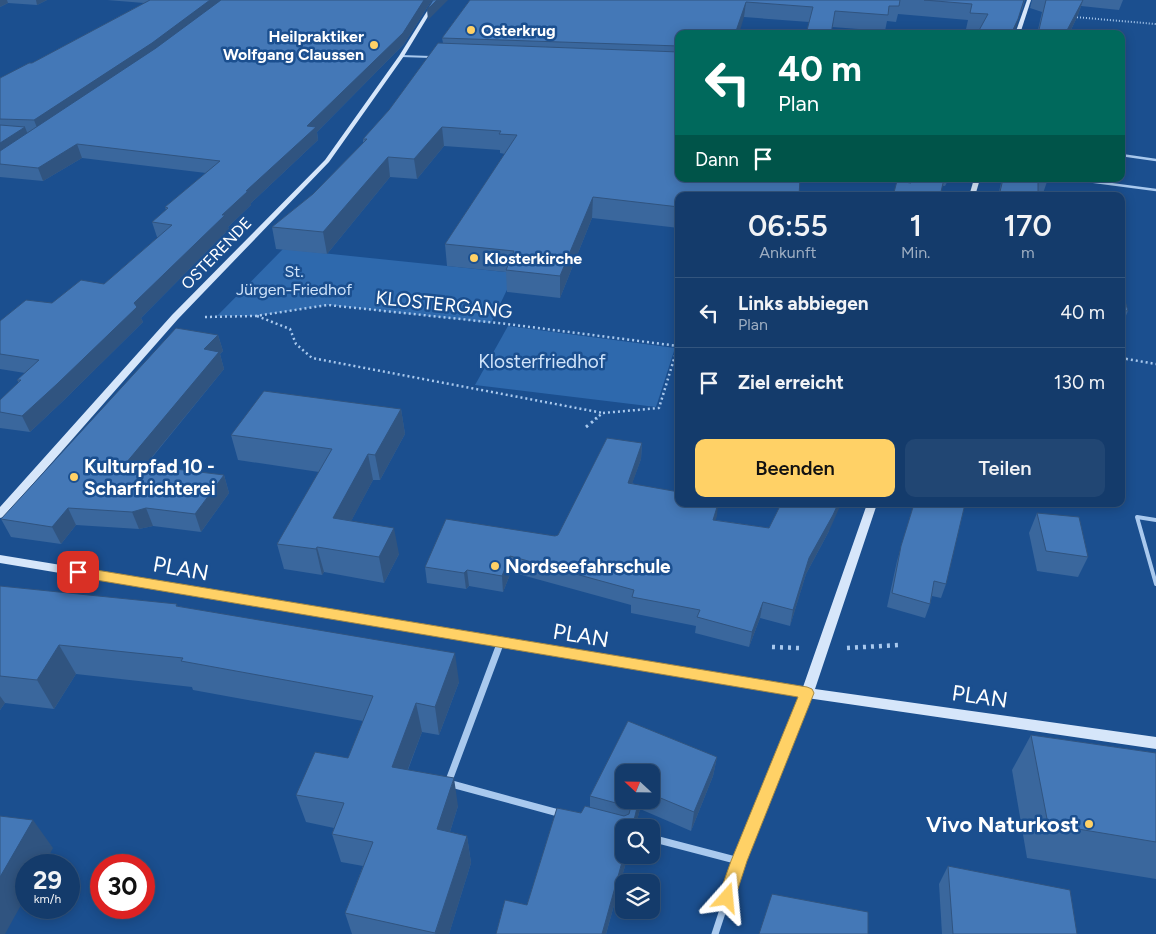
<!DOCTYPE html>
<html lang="de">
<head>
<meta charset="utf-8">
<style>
	:root { --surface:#143b6b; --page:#214673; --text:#f1f3f6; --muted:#9dadc1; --line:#33557e; --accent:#ffd166 }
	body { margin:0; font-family:Figtree,sans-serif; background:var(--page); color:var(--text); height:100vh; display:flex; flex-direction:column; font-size:19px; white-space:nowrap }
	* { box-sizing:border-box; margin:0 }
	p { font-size:16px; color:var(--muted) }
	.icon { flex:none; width:28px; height:28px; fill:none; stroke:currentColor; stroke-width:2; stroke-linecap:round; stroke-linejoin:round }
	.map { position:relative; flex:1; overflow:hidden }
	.drawer { position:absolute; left:675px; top:192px; width:450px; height:315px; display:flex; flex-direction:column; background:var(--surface); border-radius:10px; box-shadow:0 2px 12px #0003,0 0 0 1px var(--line) }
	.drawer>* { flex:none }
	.banner { position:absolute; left:675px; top:30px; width:450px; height:152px; border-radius:10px; box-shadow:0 2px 12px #0003,0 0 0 1px var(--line); background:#00695c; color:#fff; overflow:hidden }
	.needle { width:32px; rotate:292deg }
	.controls { position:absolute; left:615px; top:764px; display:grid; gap:10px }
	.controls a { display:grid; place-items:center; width:45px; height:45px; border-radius:10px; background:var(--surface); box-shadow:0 2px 12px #0003,0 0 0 1px var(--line); font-size:25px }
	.speed { position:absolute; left:15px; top:854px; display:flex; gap:10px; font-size:25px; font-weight:700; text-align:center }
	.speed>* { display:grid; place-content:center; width:65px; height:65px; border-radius:50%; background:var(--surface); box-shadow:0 2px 12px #0003,0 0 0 1px var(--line); line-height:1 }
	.speed small { font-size:12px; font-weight:400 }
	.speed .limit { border:8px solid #d22; background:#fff; color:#111 }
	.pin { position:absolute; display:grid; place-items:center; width:42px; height:42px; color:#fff; margin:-21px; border-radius:10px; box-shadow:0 2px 8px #0006 }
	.me { position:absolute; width:55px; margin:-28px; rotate:18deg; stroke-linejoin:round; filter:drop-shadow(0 0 4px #0008) }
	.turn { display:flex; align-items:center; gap:18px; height:105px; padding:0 20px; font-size:22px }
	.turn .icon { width:65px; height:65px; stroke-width:2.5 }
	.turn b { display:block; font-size:35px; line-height:42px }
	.then { display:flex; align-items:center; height:48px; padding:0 20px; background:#0003; gap:10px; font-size:19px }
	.eta { display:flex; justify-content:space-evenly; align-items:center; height:85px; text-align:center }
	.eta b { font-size:30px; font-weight:600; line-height:35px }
	.action { display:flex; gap:10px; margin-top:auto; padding:10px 20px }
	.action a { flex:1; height:58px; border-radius:10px; background:var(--accent); color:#111; font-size:20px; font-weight:600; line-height:58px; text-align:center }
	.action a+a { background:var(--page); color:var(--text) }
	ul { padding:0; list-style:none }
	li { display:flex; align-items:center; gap:15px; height:70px; padding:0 20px; border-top:1px solid var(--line) }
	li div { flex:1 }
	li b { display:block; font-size:19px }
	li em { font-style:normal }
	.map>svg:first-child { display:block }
	.green { fill:#2e69ad }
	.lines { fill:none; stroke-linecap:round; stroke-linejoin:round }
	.path-far3 { stroke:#a9c9ee; stroke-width:2; stroke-dasharray:1 2; stroke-linecap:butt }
	.path-far2 { stroke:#a9c9ee; stroke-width:2.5; stroke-dasharray:2 3; stroke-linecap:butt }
	.path-far1 { stroke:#a9c9ee; stroke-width:3; stroke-dasharray:2.5 4; stroke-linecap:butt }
	.path { stroke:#a9c9ee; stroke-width:4.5; stroke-dasharray:3 5; stroke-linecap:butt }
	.lane-far2 { stroke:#a9c9ee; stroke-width:2 }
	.lane-far1 { stroke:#a9c9ee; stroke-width:2.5 }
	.lane { stroke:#a9c9ee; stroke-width:4 }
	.street { stroke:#a9c9ee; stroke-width:7 }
	.secondary { fill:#d6e6fa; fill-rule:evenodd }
	.wall { fill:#3a679d; fill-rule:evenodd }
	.shaded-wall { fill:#305480 }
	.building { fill:#4478b7; stroke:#305480 }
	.route { fill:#ffd166; stroke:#a68842 }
	.poi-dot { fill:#ffd166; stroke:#1b4f8f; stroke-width:2 }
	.labels { text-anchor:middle; stroke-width:5; stroke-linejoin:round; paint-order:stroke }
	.far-poi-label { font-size:16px; font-weight:bold; fill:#fff; stroke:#1b4f8f; text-anchor:start }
	.far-street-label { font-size:16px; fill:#fff; stroke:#1b4f8f }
	.far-park-label { font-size:16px; fill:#cfe3fa; stroke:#1b4f8f }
	.street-label { font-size:19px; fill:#fff; stroke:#1b4f8f }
	.park-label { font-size:19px; fill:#cfe3fa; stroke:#1b4f8f }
	.poi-label { font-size:19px; font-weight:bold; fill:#fff; stroke:#1b4f8f; text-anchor:start }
	.near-street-label { font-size:22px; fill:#fff; stroke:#1b4f8f }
	.near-poi-label { font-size:22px; font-weight:bold; fill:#fff; stroke:#1b4f8f; text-anchor:end }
</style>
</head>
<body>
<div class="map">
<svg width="1156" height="934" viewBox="0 0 1156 934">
	<rect width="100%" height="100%" fill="#1b4f8f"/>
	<!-- green -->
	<g class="green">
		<polygon points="283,249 515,273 491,323 328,305 256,316 217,316"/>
		<polygon points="508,326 675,348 656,407 475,385"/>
	</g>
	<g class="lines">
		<!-- path-far3 -->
		<polyline class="path-far3" points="1074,17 1156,24"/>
		<!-- path-far2 -->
		<g class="path-far2">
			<polyline points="257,316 290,329 296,344 312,358 603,413"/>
			<polyline points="205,317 256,316 328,305 507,324 678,346"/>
			<polyline points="1121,358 1156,364"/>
			<polyline points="595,419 603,413 659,408 678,346"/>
		</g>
		<!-- path-far1 -->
		<polyline class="path-far1" points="586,427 597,418"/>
		<!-- path -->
		<g class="path">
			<polyline points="772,647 799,648"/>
			<polyline points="847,648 899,645"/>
		</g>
		<!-- lane-far2 -->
		<polyline class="lane-far2" points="401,56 431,57"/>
		<!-- lane-far1 -->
		<g class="lane-far1">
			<polyline points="1121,155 1156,160"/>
			<polyline points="1072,179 1156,190"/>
		</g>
		<!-- lane -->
		<polyline class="lane" points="1156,520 1137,517 1156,584"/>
		<!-- street -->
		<g class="street">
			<polyline points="500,644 448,783 562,814"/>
			<polyline points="651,838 739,861"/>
			<polyline points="715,934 739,861 807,693"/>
		</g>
		<!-- secondary -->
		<g class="secondary">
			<polygon points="434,0 438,0 404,56 329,162 178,319 4,517 0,518 0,507 172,315 325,160 399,56"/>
			<polygon points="1027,0 1031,0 1020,34 1015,34"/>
			<polygon points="974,179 980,179 975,196 969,196"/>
			<polygon points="867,504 877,504 815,689 1156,737 1156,749 807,698 0,563 0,555 803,687"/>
		</g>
	</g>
	<!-- wall -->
	<g class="wall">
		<polygon points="0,0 47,0 37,5 8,3 0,7"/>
		<polygon points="107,0 432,0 404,44 317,132 318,140 251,203 251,205 228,227 229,229 141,318 143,322 64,400 30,432 0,428 0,400 19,383 17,380 25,373 0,369 0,321 52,303 104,284 158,237 157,237 152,222 166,210 165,207 206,173 82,158 43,181 0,177 0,78 32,63 144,3"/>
		<polygon points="470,0 1025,0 1022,10 979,30 966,29 968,20 898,14 896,22 887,21 885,31 832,27 831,34 806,34 809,22 744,17 679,34 679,228 592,218 560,298 507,292 506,272 447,266 445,244 505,154 500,153 500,150 444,146 417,179 390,177 327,254 276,249 272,227 313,194 363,143 363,139 389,110 443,43 442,38"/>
		<polygon points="1032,0 1123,0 1119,10 1081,6 1078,15 1069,34 1037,34 1042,12 1030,8"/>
		<polygon points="913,179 949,179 945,186 911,183"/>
		<polygon points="1002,179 1048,179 1042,196 998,196"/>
		<polygon points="1121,288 1128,311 1121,327"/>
		<polygon points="218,335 223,351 220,354 224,369 146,465 224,475 229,493 201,532 153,526 139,529 76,525 61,544 11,537 1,519"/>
		<polygon points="401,409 405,434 380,480 373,480 351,521 399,554 384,583 324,572 322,575 284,569 277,544 319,472 238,460 231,435"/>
		<polygon points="642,443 641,459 632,483 679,504 718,504 715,520 769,528 829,531 806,574 790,626 760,618 749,647 695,633 696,626 631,613 631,605 511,572 503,592 469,586 466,589 427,583 425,567 555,536 558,535"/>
		<polygon points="914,504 946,584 941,598 932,596 930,604 925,618 887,607 897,561"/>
		<polygon points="1037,513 1088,557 1078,577 1037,571 1029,533"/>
		<polygon points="0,586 179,606 459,682 439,735 422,732 408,770 458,806 450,832 467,836 471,863 449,934 352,934 345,913 363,866 341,862 332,834 334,828 306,822 296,795 348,758 363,721 193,690 192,687 76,674 54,709 5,703 0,710"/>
		<path d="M628 721 717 757 713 776 691 831 640 809 635 828H624V855H628L606 934H496L505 900 527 905 557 808 581 813 585 806 590 807V796ZM624 772H651V800H624Z"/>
		<polygon points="1031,735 1156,753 1156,879 1027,858 1012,770"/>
		<polygon points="948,866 1077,934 942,934 939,884"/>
	</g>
	<!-- shaded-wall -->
	<g class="shaded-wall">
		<polygon points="0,0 7,0 8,3 0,7"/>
		<polygon points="36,0 47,0 37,5"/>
		<polygon points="210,0 227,0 39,133 34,120"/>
		<polygon points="424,0 432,0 404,44 317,132 318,140 251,203 251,205 228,227 229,229 141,318 143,322 64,400 30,432 22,416 134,303 246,191"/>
		<polygon points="437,0 448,0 428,20 427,10"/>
		<polygon points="1024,0 1014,34 1011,34"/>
		<polygon points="1083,0 1078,15 1069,34 1065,34"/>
		<polygon points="746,2 744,17 739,34 735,34"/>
		<polygon points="25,127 30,140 0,160 0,143"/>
		<polygon points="442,127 444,146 417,179 414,159"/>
		<polygon points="77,144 82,158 43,181 38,168"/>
		<polygon points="388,157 390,177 327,254 323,232"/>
		<polygon points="593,197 592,218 560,298 560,276"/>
		<polygon points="218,335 223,351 220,354 224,369 133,480 126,463 204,349"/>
		<polygon points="401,409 405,434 380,480 375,455"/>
		<polygon points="642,443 641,459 627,498 628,483"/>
		<polygon points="368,454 373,480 339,544 333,518"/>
		<polygon points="224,475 229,493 201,532 195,514"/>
		<polygon points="718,504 717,516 711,535 713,520"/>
		<polygon points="838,504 841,504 829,531 806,574 790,626 793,610 809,558"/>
		<polygon points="68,508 76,525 61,544 52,527"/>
		<polygon points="146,508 153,526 139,529 132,512"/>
		<polygon points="394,528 399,554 384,583 379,557"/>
		<polygon points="317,547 324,572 322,575 316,549"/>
		<polygon points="510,556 511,572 503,592 502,576"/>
		<polygon points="467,570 469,586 466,589 464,573"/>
		<polygon points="763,602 760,618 749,647 752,632"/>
		<polygon points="59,645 76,674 54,709 37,680"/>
		<polygon points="455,653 459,682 439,735 435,707"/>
		<polygon points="0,696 5,703 0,710"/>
		<polygon points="416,703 422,732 398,795 392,767"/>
		<polygon points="717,757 713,776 691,831 694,812"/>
		<polygon points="454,778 458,806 442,857 437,829"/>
		<polygon points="639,800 641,800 640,809 635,828 632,828"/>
		<polygon points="33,820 53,848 44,865 26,865 26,896 5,934 0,934 0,877"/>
		<polygon points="467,836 471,863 449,934 435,934"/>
		<polygon points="624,855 628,855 606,934 602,934"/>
	</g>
	<!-- building -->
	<g class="building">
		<polygon points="150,0 210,0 152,43 34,120 0,119 0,78 29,63 32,63"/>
		<polygon points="221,0 424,0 403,33 307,126 316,127 246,191 248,191 222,215 225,215 134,303 137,307 57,384 22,416 0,412 0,400 21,380 17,380 39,360 0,354 0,321 26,300 52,303 81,280 104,284 172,225 152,222 168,208 165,207 220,161 77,144 38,168 0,164 0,151 156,48"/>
		<polygon points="433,0 437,0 427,10"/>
		<polygon points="470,0 900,0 899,6 889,6 888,15 835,11 831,34 806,34 813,7 746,2 735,34 679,34 679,46 442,38"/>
		<polygon points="924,0 1024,0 1018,19 1011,34 977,34 988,14 970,13 972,4"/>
		<polygon points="1046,0 1083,0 1065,34 1038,34"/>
		<polygon points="438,43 679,52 679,179 800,179 799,196 679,196 679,207 593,197 560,276 506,270 514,251 445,244 517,135 499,134 501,131 442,127 414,159 388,157 323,232 272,227 313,194 367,139 363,139 389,110"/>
		<polygon points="0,125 25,127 0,143"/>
		<polygon points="913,179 944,179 940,196 893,196 897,181 911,183"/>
		<polygon points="1003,179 1038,179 1038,196 999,196"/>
		<polygon points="1121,288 1128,311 1121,310"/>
		<polygon points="176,328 218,335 204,349 219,352 126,463 224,475 195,514 146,508 132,512 68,508 52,527 1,519"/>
		<polygon points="264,391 401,409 375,455 368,454 333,518 394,528 379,557 317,547 316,549 277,544 332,449 231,435"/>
		<polygon points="607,438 642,443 628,483 679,492 679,504 718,504 713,520 769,528 781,504 838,504 833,515 809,558 793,610 763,602 752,632 697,617 700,610 632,597 634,590 510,556 502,576 467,570 464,573 425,567 446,519 555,536 558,535"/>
		<polygon points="914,504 965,504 946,584 934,581 930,604 892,593 901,546"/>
		<polygon points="1037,513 1079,517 1088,557 1046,551"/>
		<polygon points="0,586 177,604 176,606 455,653 435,707 416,703 392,767 454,778 437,829 467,836 435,933 345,913 373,842 332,834 344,803 296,795 315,752 348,758 373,696 181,661 183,658 59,645 37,680 0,676"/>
		<polygon points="628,721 717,757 694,812 651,794 651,772 624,772 624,800 639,800 632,828 624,828 624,855 602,934 496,934 505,900 527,905 557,808 581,813 585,806 624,816 629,814 630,810 627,806 590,796"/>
		<polygon points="1031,735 1156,753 1156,842 1048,824"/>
		<polygon points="0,816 33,820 0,877"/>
		<polygon points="948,866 1070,890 1077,934 953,934"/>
		<polygon points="772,894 868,912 868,934 759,934"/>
	</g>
	<!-- route -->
	<polygon class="route" points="78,567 807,687 812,689 814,693 747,861 733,904 727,906 721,904 718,898 731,861 798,697 78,577 72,572"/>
	<!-- markers -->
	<g class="poi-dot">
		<circle cx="471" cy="30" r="5"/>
		<circle cx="374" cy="45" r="5"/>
		<circle cx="474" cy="258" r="5"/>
		<circle cx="74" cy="477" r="5"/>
		<circle cx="495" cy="566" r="5"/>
		<circle cx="1089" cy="824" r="5"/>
	</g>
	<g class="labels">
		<!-- far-poi labels -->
		<g class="far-poi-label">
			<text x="481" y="36">Osterkrug</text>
			<text x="364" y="42" text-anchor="end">Heilpraktiker<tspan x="364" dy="18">Wolfgang Claussen</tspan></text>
			<text x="484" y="264">Klosterkirche</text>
		</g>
		<!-- far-street labels -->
		<g class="far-street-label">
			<text transform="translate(216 253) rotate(-46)" y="6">OSTERENDE</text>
		</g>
		<!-- far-park labels -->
		<g class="far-park-label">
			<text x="294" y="277">St.<tspan x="294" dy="18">Jürgen-Friedhof</tspan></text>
		</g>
		<!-- street labels -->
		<g class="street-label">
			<text transform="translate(444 304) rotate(6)" y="7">KLOSTERGANG</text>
		</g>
		<!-- park labels -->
		<g class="park-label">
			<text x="542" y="368">Klosterfriedhof</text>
		</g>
		<!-- poi labels -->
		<g class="poi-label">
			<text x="84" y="473">Kulturpfad 10 -<tspan x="84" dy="22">Scharfrichterei</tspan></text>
			<text x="505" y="573">Nordseefahrschule</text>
		</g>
		<!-- near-street labels -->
		<g class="near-street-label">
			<text transform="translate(181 568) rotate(10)" y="8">PLAN</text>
			<text transform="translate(581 635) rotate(9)" y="8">PLAN</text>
			<text transform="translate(980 696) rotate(8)" y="8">PLAN</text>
		</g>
		<!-- near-poi labels -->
		<g class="near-poi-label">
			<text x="1079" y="832">Vivo Naturkost</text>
		</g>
	</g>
</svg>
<div class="controls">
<a><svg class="needle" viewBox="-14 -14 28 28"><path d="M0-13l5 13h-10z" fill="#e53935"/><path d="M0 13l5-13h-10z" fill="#9dadc1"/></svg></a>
<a><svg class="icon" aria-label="search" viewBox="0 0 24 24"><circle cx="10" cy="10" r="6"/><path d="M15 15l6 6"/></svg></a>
<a><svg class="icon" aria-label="layers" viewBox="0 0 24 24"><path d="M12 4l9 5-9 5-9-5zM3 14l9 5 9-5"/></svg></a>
</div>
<div class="speed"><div>29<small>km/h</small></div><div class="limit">30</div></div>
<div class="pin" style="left:78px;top:572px;background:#d93025"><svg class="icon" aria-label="arrive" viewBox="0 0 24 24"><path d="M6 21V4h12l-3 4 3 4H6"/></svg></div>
<svg class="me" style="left:727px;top:898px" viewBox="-20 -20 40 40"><path d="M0-17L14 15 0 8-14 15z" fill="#ffd166" stroke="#fff" stroke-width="4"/></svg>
<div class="banner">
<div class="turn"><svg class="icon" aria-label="left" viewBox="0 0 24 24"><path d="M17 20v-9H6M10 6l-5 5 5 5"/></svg><div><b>40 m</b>Plan</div></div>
<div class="then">Dann<svg class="icon" aria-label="arrive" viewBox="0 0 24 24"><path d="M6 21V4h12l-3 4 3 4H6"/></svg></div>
</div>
<section class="drawer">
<div class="eta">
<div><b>06:55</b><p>Ankunft</p></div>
<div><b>1</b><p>Min.</p></div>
<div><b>170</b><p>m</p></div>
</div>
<ul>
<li><svg class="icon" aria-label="left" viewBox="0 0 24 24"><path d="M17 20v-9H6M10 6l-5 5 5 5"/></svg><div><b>Links abbiegen</b><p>Plan</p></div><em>40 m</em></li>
<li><svg class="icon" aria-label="arrive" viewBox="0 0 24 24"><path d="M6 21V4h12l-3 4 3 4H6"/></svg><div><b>Ziel erreicht</b></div><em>130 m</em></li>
</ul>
<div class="action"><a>Beenden</a><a>Teilen</a></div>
</section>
</div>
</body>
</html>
